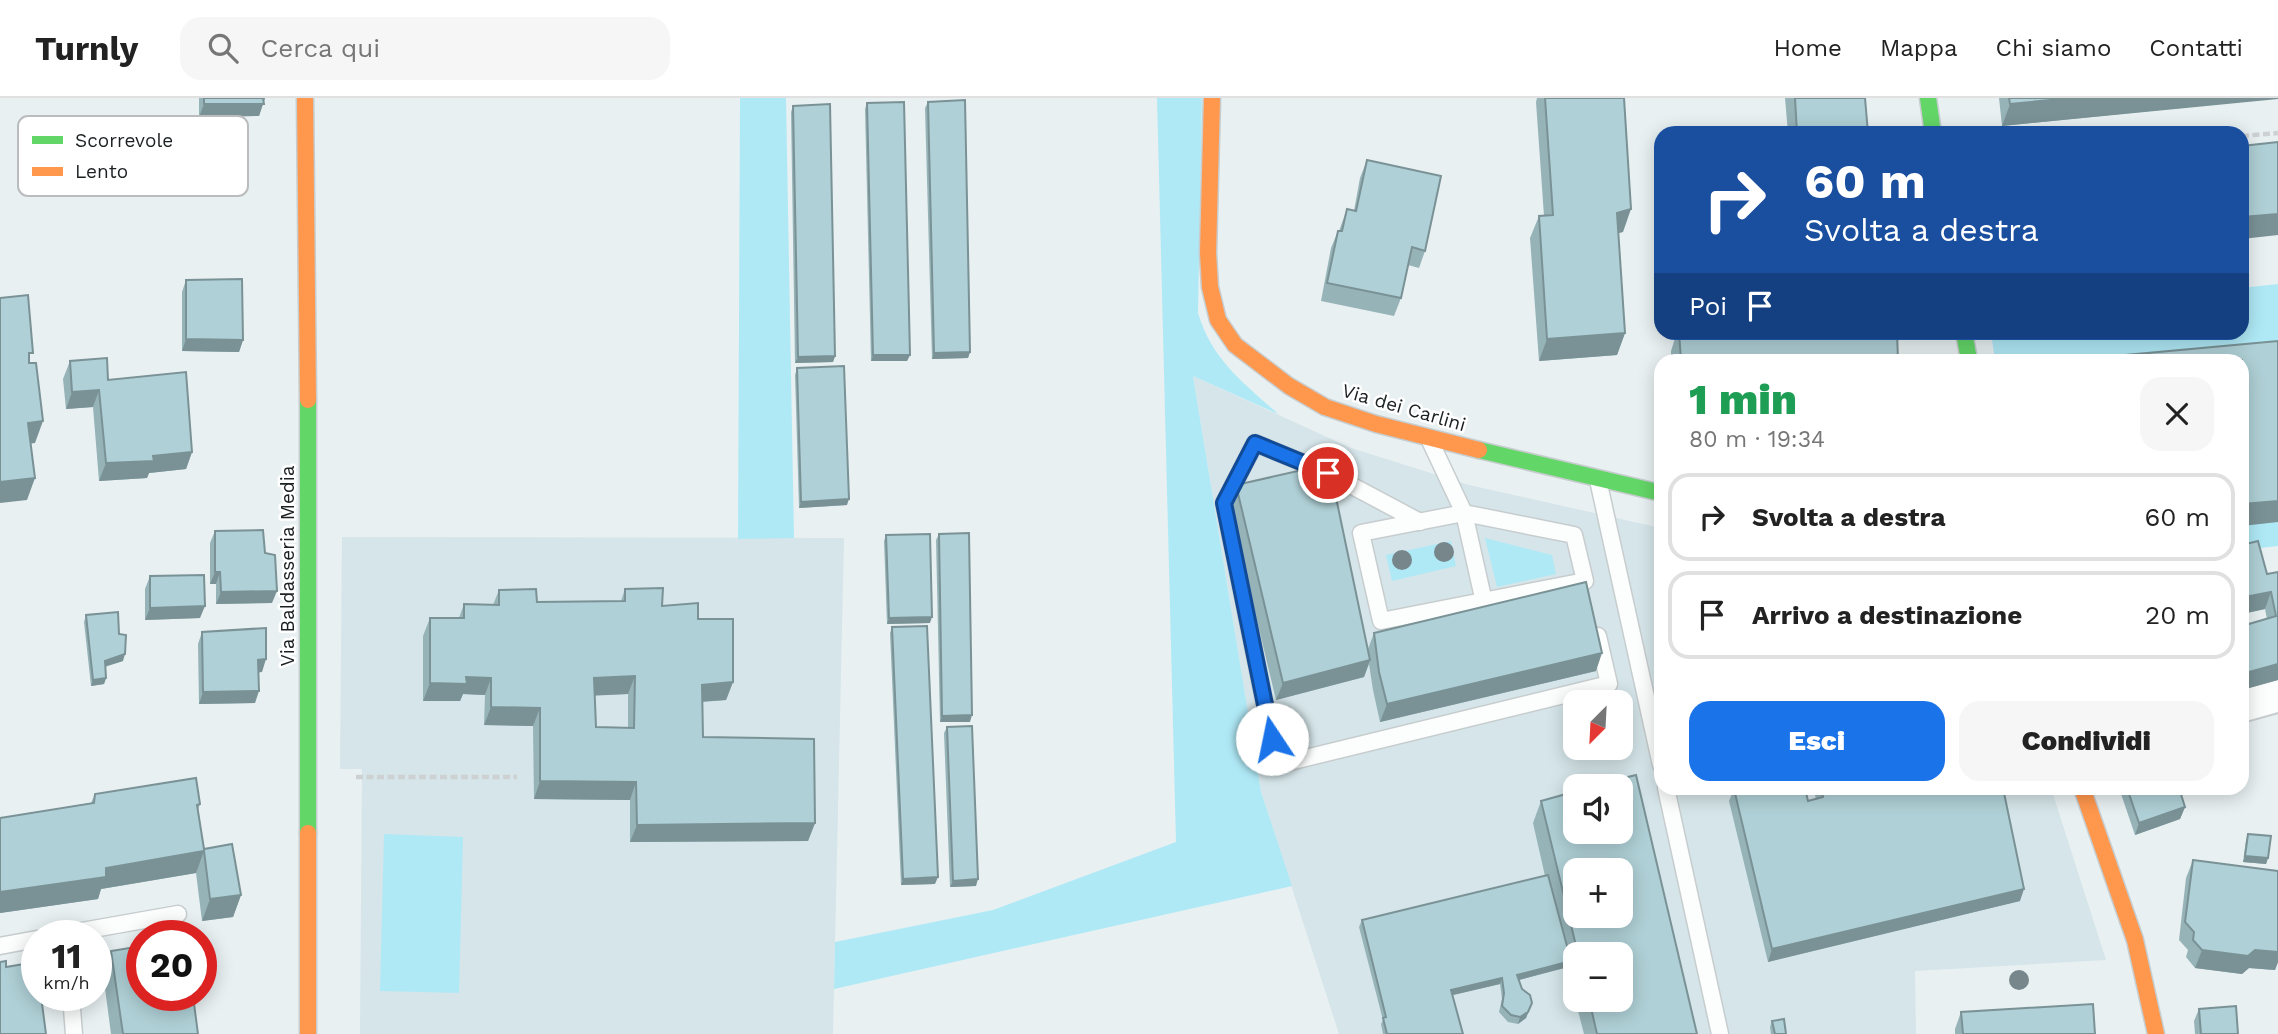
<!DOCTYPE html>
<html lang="it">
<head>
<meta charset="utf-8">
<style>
	:root { --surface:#fff; --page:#f6f6f6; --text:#222; --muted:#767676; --line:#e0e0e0; --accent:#1a73e8 }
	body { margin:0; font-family:"Work Sans",sans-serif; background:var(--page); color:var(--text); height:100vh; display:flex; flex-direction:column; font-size:26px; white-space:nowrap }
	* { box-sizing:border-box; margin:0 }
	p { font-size:23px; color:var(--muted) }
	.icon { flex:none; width:38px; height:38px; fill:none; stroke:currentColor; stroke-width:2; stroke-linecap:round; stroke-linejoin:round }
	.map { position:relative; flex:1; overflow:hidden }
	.details { position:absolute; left:1654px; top:256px; width:595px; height:441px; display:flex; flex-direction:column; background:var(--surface); border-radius:21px; box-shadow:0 4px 18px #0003 }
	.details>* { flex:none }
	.hud { position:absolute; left:1654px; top:28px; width:595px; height:214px; border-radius:21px; box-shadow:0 4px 18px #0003; background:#1a4fa0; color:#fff; overflow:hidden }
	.needle { width:46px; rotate:204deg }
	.tools { position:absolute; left:1563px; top:592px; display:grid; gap:14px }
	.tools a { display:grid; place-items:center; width:70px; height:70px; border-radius:14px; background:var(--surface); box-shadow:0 4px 18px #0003; font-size:35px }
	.speed { position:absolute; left:21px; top:822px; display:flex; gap:14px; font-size:35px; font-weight:700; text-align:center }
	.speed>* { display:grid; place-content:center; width:91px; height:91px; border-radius:50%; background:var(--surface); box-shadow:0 4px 18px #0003; line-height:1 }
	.speed small { font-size:18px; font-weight:400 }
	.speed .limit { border:10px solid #d22; background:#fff; color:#111 }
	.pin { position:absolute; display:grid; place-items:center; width:60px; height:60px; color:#fff; margin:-30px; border:4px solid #fff; border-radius:50%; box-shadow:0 2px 7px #0007 }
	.me { position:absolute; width:77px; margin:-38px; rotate:349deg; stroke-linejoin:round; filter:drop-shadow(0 0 5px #0008) }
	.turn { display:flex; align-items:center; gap:24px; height:147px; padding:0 35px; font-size:32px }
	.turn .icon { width:91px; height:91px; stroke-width:2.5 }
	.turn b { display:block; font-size:49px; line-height:60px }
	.then { display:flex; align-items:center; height:66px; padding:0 35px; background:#0003; gap:14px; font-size:26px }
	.round { display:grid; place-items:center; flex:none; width:74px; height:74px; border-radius:21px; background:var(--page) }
	.head { display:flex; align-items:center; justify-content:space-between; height:119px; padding:0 35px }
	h1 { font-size:42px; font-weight:800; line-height:52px; color:#1e9e55 }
	.primary-button { display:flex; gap:14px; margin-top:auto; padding:14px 35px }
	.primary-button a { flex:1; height:80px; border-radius:21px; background:var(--accent); color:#fff; font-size:28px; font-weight:800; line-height:80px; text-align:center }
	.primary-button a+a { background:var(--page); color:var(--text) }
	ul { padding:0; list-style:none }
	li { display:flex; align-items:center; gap:21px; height:88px; margin:0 14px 10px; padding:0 21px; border:4px solid var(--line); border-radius:21px }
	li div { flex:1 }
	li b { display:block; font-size:26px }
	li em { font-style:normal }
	header { display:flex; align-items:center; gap:42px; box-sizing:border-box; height:98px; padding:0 35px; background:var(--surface); border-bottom:2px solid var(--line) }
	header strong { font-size:33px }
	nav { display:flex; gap:38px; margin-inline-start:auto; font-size:24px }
	.search { width:490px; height:63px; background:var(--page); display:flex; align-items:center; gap:18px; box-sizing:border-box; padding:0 24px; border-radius:21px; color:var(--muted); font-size:26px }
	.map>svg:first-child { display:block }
	.built { fill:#d5e5e9; fill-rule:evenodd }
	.green { fill:#afe9f6 }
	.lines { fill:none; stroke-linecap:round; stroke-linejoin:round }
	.lane-casing { stroke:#c7cdce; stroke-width:19 }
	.street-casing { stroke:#c7cdce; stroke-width:37 }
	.fast-casing { stroke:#c7cdce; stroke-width:19 }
	.slow-casing { stroke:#c7cdce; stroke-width:19 }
	.path { stroke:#ced1d2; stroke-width:4.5; stroke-dasharray:7 3.5; stroke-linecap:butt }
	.lane { stroke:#fcfdfd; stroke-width:16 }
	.street { stroke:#fcfdfd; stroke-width:33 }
	.fast { stroke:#63d668; stroke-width:16 }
	.slow { stroke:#ff974d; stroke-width:16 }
	.tree { fill:#76868b }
	.wall { fill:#96b3b8; fill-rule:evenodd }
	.shaded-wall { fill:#7a9296 }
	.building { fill:#afd0d6; stroke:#7a9296; stroke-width:2; fill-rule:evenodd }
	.route-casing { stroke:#114b97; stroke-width:18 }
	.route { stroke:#1a73e8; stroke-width:12 }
	.labels { text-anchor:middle; stroke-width:5; stroke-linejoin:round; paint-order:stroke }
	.street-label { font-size:19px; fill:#1b2022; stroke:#fff }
	.key { fill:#fff; stroke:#bbbcbd; stroke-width:2 }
	.key-label { font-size:19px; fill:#1b2022 }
</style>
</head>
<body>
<header>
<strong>Turnly</strong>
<div class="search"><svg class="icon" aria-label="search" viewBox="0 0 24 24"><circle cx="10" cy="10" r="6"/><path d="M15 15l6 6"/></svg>Cerca qui</div>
<nav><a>Home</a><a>Mappa</a><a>Chi siamo</a><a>Contatti</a></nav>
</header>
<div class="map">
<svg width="2278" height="936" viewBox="0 0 2278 936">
	<rect width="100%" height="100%" fill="#e8f0f2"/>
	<!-- built -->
	<g class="built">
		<path d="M1193 278 1351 350 1469 387 1661 430V690H2051L2106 862 1915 873 1916 936H1339L1261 694ZM1575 604H1620V649H1575ZM1575 688H1620V733H1575ZM1575 772H1620V817H1575ZM1575 856H1620V901H1575Z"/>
		<polygon points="342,439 844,440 833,936 360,936 362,671 340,671"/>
	</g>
	<!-- green -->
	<g class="green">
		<polygon points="740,0 786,0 794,440 738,441"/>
		<path d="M1157 0H1202L1198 215C1212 262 1243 284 1278 316L1193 278 1261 694 1292 788 834 891 835 844 993 812 1176 744Z"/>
		<polygon points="2278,186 2278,448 2242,452 2242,262 1995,262 1991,235 2242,234 2242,190"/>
		<polygon points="1485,440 1552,457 1556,476 1497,489"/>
		<polygon points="1451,443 1456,468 1392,483 1386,457"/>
		<polygon points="384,736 463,739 459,895 380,893"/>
	</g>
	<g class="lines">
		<!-- lane casing -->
		<g class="lane-casing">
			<g id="lane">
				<polyline points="1431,345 1464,415 1361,435 1381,523 1585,483 1574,437 1464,415 1484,504"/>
				<polyline points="1598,382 1661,667"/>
				<polyline points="1420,424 1328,375 1255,345 1224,405 1277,667 1609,586 1598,538"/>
				<polyline points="1666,690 1720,936"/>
				<polyline points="65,836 178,816"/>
				<polyline points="0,848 37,841"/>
				<polyline points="71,898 74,936"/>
			</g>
		</g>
		<!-- street casing -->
		<g class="street-casing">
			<polyline id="street" points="2242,607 2278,597"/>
		</g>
		<!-- fast casing -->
		<g class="fast-casing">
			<g id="fast">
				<polyline points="1928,0 1933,35"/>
				<polyline points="1964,234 1969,262"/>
				<polyline points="308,302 308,735"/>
				<polyline points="1479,352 1661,395"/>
			</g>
		</g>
		<!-- slow casing -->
		<g class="slow-casing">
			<g id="slow">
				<polyline points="305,0 308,302"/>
				<polyline points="1212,0 1208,155 1210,189 1218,222 1235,247 1289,288 1325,309 1376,326 1479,352"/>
				<polyline points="2082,690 2135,842 2156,936"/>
				<polyline points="308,735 308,936"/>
			</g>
		</g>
		<!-- path -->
		<g class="path">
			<polyline points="2242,38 2278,35"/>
			<polyline points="356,679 517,679"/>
		</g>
		<!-- lane -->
		<use href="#lane" class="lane"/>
		<!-- street -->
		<use href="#street" class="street"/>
		<!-- fast -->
		<use href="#fast" class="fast"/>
		<!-- slow -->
		<use href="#slow" class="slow"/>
	</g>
	<!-- trees -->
	<g class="tree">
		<circle cx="1444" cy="454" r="10"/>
		<circle cx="1402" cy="462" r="10"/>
		<circle cx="2019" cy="882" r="10"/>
	</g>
	<!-- wall -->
	<g class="wall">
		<polygon points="199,0 265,0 259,18 199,19"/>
		<polygon points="1537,0 1624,0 1623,134 1618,135 1625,235 1617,257 1539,263 1530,140 1539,118 1544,118 1536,4"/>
		<polygon points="1785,0 1865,0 1868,35 1788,35"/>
		<polygon points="1999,0 2278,0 2002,28"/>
		<polygon points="928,4 970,254 968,260 932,261 925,10"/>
		<polygon points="867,5 910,257 907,263 871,263 865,11"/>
		<polygon points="793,8 835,258 833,264 795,265 791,14"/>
		<polygon points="29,50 43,63 40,70 27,70 26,56"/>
		<polygon points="1367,62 1425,153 1419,170 1408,167 1401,200 1394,218 1321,203 1331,150 1338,133 1339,133 1347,111 1354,113 1360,80"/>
		<polygon points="186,182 243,242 239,254 182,253 182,194"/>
		<polygon points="1677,234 1794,234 1794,238 1898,262 1671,262 1671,253"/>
		<polygon points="70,263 108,282 192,354 186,371 149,375 147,380 99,383 93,309 66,311 63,281"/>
		<polygon points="797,270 847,407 799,410 795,277"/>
		<polygon points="1236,387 1368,551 1374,535 1596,573 1380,624 1373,592 1369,566 1364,579 1276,602 1229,405"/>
		<polygon points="215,433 265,455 272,505 216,506 216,486 210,486 210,445"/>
		<polygon points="939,436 970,624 940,624 936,442"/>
		<polygon points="886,437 930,525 887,526 884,443"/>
		<polygon points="2242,447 2267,476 2278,474 2278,582 2242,592 2242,528 2267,521 2265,511 2242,516"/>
		<polygon points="150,478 200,520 145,522 145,491"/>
		<path d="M625 491 662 508 698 521 733 584 726 602 702 604 703 639 815 725 808 743 630 744V702L534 701 533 628 484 627 485 597 463 596 460 603H423V538L430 520H459L464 506 493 507 499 492 537 504 621 503ZM628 596V629H596L594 597Z"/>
		<polygon points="86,517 119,536 123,563 105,569 106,580 104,586 91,588 84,524"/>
		<polygon points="892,529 935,786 901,787 890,535"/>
		<polygon points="202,534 262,574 258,574 255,605 199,606 198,546"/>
		<polygon points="947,629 976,788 950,789 944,635"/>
		<polygon points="1813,690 2003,690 2020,803 1768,864 1729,703 1734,691 1808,703 1816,701"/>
		<polygon points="2119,690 2179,690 2185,709 2180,721 2135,737"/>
		<polygon points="1565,694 1697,936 1584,936 1575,901 1620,901 1620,856 1575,856 1575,900 1568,869 1519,882 1522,891 1532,905 1526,920 1518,926 1508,924 1499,914 1502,901 1500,886 1452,897 1463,936 1383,936 1381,926 1383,922 1359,829 1362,822 1545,778 1533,725 1541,703 1564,696"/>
		<polygon points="95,696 200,706 198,712 204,751 241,797 233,819 202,823 196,775 101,791 98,801 0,815 0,720 91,705"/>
		<polygon points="2248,736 2268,760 2266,766 2243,764 2246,742"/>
		<polygon points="2193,762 2278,864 2275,872 2249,870 2242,876 2195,870 2186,859 2188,852 2179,842 2186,780"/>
		<polygon points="142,846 142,898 198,936 111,936 103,875 111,853 141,848"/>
		<polygon points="2199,911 2238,936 2195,936 2194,923"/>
		<polygon points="1961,914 2095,936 1955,936 1955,931"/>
		<polygon points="1772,923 1786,936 1771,936 1770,929"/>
	</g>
	<!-- shaded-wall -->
	<g class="shaded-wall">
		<polygon points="261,0 265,0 259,18 199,19 204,6"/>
		<polygon points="2071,0 2278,0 2278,1 2002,28 2010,6"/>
		<polygon points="43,63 40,70 27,70 29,64"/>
		<polygon points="1631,111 1623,134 1609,137 1617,115"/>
		<polygon points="2278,116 2278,137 2242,141 2242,119"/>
		<polygon points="1625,235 1617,257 1539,263 1547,241"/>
		<polygon points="186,241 243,242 239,254 182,253"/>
		<polygon points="970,254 968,260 932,261 934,255"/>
		<polygon points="873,257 910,257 907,263 871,263"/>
		<polygon points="835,258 833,264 795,265 798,259"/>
		<polygon points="99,292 93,309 66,311 72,294"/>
		<polygon points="43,323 35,345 20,347 28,325"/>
		<polygon points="192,354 186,371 149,375 147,380 99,383 106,365 153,358"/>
		<polygon points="35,380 27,402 0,405 0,384"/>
		<polygon points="849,401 847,407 799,410 801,404"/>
		<polygon points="2278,403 2278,424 2242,428 2242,406"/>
		<polygon points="215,474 220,474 216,486 210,486"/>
		<polygon points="277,493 272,505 216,506 221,494"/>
		<polygon points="2271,494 2265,511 2242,516 2242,509 2245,499"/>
		<polygon points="205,508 200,520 145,522 150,510"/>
		<polygon points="932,519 930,525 887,526 889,520"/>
		<polygon points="1602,555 1596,573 1380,624 1387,606"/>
		<polygon points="125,556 123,563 103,569 105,563"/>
		<polygon points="266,561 262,574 253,575 258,562"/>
		<polygon points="1370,562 1364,579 1276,602 1283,585"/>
		<polygon points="2278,566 2278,582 2242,592 2242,576"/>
		<polygon points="635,578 628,596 587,598 594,580"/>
		<polygon points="466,579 491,580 485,597 463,596 460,603 423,603 430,585"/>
		<polygon points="106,580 104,586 91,588 93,582"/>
		<polygon points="733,584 726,602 696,604 702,587"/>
		<polygon points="259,593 255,605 199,606 203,594"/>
		<polygon points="491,609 540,610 533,628 484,627"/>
		<polygon points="972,617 970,624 940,624 942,618"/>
		<polygon points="540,683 636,684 630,702 534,701"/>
		<polygon points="2185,709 2180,721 2135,737 2139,725"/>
		<polygon points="815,725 808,743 630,744 637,727"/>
		<polygon points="204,753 196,775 101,791 98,801 0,815 0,794 106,770"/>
		<polygon points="2245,758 2268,760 2266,766 2243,764"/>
		<polygon points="938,779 935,786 901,787 903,781"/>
		<polygon points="978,781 976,788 950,789 953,783"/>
		<polygon points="2024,791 2020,803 1768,864 1772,851"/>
		<polygon points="241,797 233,819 202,823 210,801"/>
		<polygon points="2202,852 2255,852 2278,854 2278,864 2275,872 2249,870 2242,876 2195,870"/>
		<polygon points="1571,863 1568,869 1515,883 1517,877"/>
		<polygon points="1502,880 1500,886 1449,898 1451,892"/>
		<polygon points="1532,905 1526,920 1518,926 1520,919"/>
	</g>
	<!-- building -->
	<g class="building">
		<polygon points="204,0 263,0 264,6 204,6"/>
		<polygon points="1545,0 1624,0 1631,111 1617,115 1625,235 1547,241 1539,118 1553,117"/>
		<polygon points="1795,0 1865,0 1868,35 1797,35"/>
		<polygon points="2009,0 2071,0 2010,6"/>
		<polygon points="965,2 970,254 934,255 928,4"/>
		<polygon points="904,4 910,257 873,257 867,5"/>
		<polygon points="830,6 835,258 798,259 793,8"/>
		<polygon points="2278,44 2278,116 2242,119 2242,48"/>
		<polygon points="1367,62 1441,78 1425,153 1412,149 1401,200 1327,185 1338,133 1342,133 1347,111 1356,113"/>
		<polygon points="242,181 243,242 186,241 186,182"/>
		<polygon points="28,197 33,255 29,255 29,265 36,265 43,323 28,325 35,380 0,384 0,200"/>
		<polygon points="1679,234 1794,234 1794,238 1840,234 1897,234 1898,262 1681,262"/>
		<polygon points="2278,243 2278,403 2242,406 2242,262 2126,262 2126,257"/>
		<polygon points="107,260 108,282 186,274 192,354 153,358 154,363 106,365 99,292 72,294 70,263"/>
		<polygon points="844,268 849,401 801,404 797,270"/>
		<polygon points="1329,366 1370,562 1283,585 1236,387"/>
		<polygon points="263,432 265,455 275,457 277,493 221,494 220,474 215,474 215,433"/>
		<polygon points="969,435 972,617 942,618 939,436"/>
		<polygon points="930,436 932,519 889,520 886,437"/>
		<polygon points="2258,443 2267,476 2278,474 2278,566 2242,576 2242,528 2276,518 2271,494 2245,499 2242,486 2242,447"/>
		<polygon points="204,477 205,508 150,510 150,478"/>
		<polygon points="1586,484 1602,555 1387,606 1379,574 1374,535"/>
		<path d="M663 490 662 508 698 505V521H733V584L702 587 703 639 814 641 815 725 637 727 636 684 540 683V610L491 609V580L466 579 467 586 430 585V520H464V506L499 507V492L536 491 537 504 625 503V491ZM635 578 634 630 596 629 594 580Z"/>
		<polygon points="118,514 119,536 126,537 125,556 105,563 106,580 93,582 86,517"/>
		<polygon points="927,528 938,779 903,781 892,529"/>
		<polygon points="266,530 266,561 258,562 259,593 203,594 202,534"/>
		<polygon points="972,628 978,781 953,783 947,629"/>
		<path d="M1636 677 1697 936H1597L1589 901H1620V856H1578L1541 703 1566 696 1565 694 1575 692V733H1620V688H1591ZM1575 772H1620V817H1575Z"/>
		<polygon points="196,680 200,706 197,707 204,751 232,746 241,797 210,801 204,753 106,770 106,779 0,794 0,720 94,705 95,696"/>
		<polygon points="1739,690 1805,690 1808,703 1823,699 1821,690 2003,690 2024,791 1772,851 1734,691"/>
		<polygon points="2127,690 2179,690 2185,709 2139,725"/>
		<polygon points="2248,736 2271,738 2268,760 2245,758"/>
		<polygon points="2193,762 2278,773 2278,854 2255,852 2248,858 2202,852 2193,842 2194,834 2185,824"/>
		<polygon points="1548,777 1571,863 1517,877 1522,891 1530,897 1532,905 1528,914 1520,919 1511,917 1502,908 1504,895 1502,880 1451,892 1463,936 1387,936 1383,920 1386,919 1362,822"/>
		<polygon points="142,848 142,898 193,898 198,936 123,936 111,853"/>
		<polygon points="6,863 6,869 36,864 37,898 41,898 46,936 0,936 0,864"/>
		<polygon points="2093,906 2095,936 1963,936 1961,914"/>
		<polygon points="2236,908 2238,936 2201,936 2199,911"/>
		<polygon points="1784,921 1786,936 1775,936 1772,923"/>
	</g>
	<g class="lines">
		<!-- route casing -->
		<g class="route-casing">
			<polyline id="route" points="1272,641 1224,405 1255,345 1328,375"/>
		</g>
		<!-- route -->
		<use href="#route" class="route"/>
	</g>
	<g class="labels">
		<!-- street labels -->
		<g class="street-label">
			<text transform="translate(1404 309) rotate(16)" y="7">Via dei Carlini</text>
			<text transform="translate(287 468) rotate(-90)" y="7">Via Baldasseria Media</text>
		</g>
	</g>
	<!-- legend -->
	<rect x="18" y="18" width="230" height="80" rx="10" class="key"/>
	<rect x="32" y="38" width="31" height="8" fill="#63d668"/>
	<rect x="32" y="69" width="31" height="9" fill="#ff974d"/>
	<g class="key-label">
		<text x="75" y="49">Scorrevole</text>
		<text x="75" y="80">Lento</text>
	</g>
</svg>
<div class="tools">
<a><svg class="needle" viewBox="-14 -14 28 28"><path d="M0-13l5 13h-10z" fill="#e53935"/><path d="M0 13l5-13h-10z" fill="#767676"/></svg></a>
<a><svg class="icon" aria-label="sound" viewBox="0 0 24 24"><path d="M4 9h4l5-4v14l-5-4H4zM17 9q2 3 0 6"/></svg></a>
<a>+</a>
<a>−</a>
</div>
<div class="speed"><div>11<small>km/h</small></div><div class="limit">20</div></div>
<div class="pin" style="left:1328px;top:375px;background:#d93025"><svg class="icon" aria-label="arrive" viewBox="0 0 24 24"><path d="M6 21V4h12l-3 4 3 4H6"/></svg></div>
<svg class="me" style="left:1272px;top:641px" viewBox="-20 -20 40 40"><circle r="19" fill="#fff"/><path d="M0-13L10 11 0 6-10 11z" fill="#1a73e8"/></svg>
<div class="hud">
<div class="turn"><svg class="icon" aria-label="right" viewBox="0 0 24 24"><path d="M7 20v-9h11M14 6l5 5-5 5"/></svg><div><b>60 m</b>Svolta a destra</div></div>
<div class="then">Poi<svg class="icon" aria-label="arrive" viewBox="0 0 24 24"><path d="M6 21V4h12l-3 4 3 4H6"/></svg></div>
</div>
<section class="details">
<div class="head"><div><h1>1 min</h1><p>80 m · 19:34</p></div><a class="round"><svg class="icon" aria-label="close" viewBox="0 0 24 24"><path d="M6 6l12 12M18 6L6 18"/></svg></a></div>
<ul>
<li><svg class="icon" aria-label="right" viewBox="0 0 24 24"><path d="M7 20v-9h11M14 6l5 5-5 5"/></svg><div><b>Svolta a destra</b></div><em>60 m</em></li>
<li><svg class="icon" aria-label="arrive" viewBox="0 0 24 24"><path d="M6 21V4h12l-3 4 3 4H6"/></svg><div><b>Arrivo a destinazione</b></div><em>20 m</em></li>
</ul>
<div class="primary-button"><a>Esci</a><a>Condividi</a></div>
</section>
</div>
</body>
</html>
